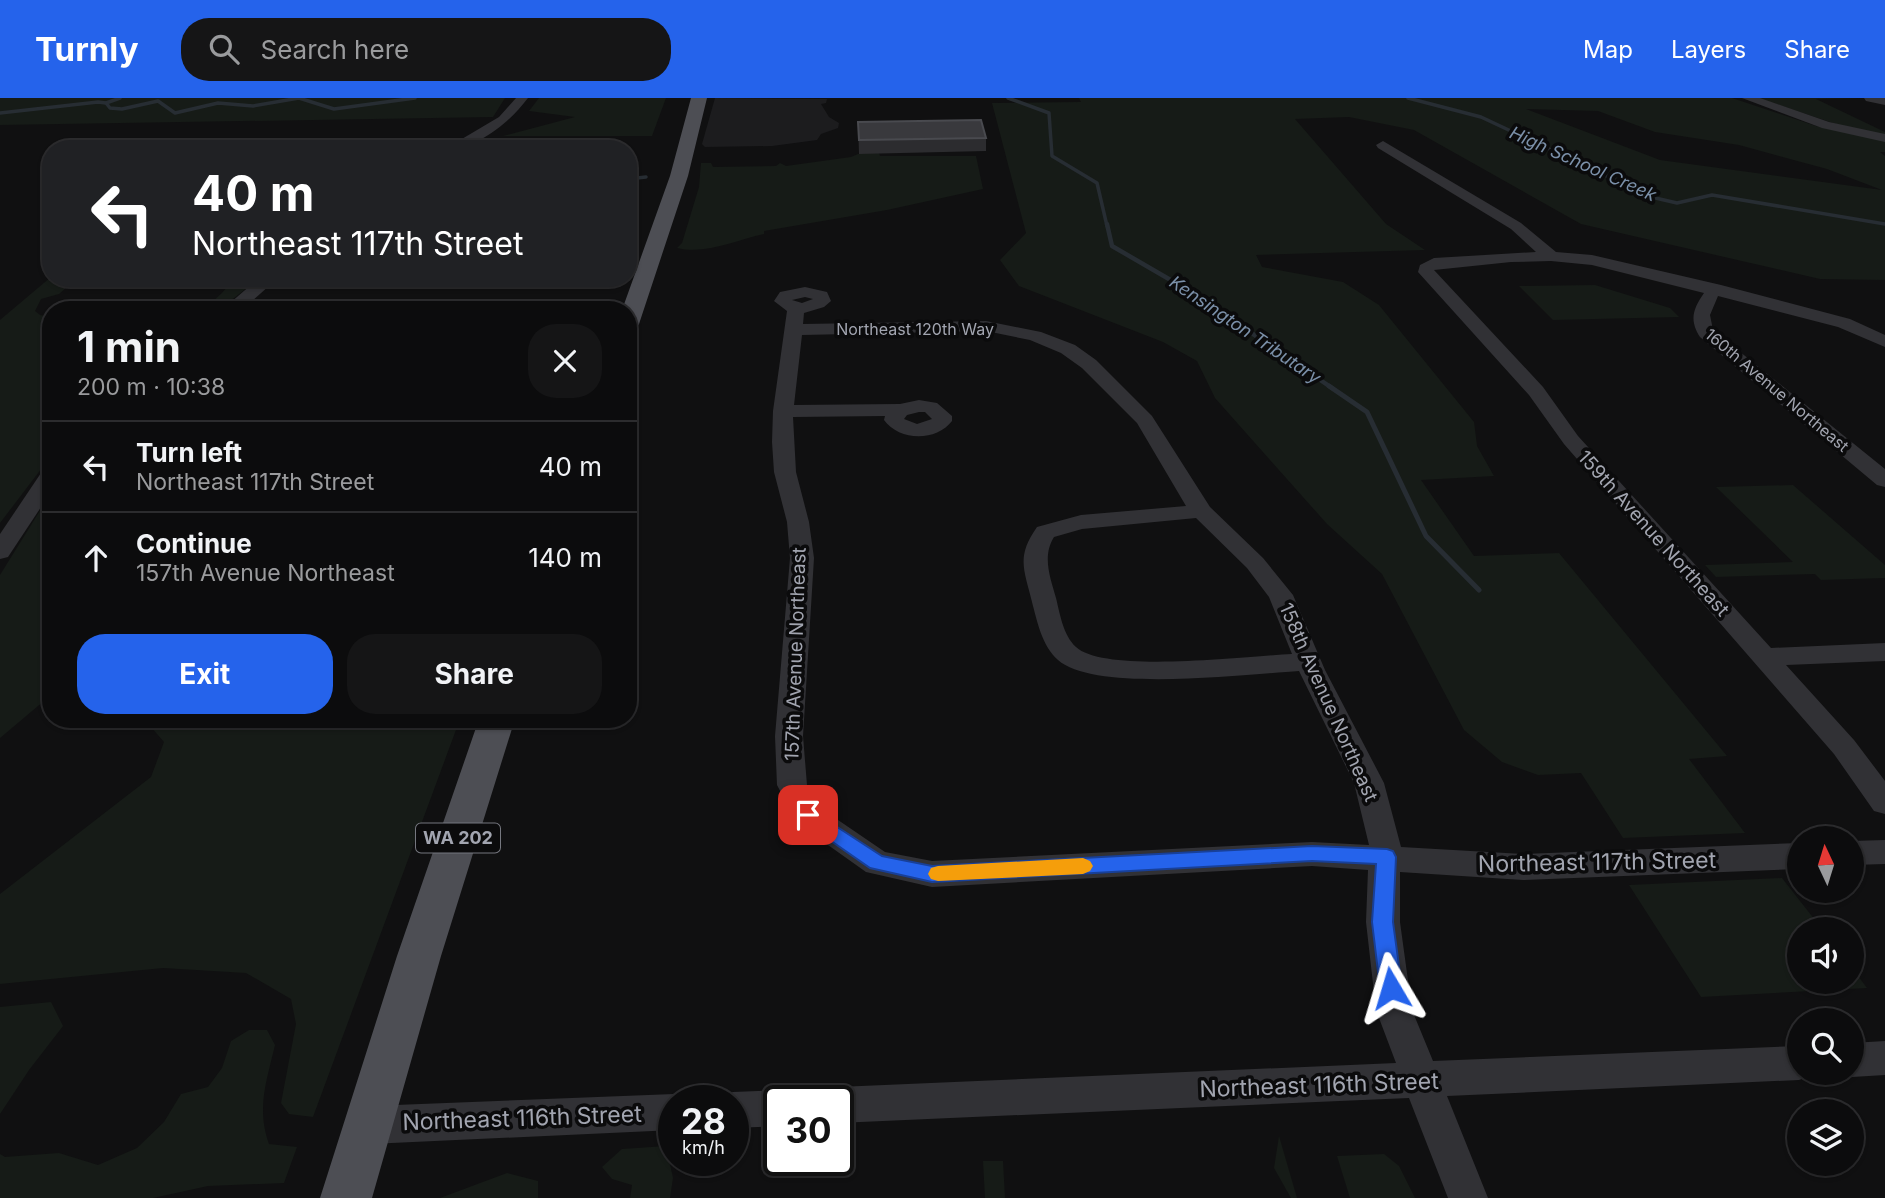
<!DOCTYPE html>
<html lang="en">
<head>
<meta charset="utf-8">
<style>
	:root { --surface:#0c0c0d; --page:#151516; --text:#f1f3f6; --muted:#9a9b9d; --line:#2c2c2e; --accent:#2563eb }
	body { margin:0; font-family:Inter,sans-serif; background:var(--page); color:var(--text); height:100vh; display:flex; flex-direction:column; font-size:26px; white-space:nowrap }
	* { box-sizing:border-box; margin:0 }
	p { font-size:23px; color:var(--muted) }
	.icon { flex:none; width:38px; height:38px; fill:none; stroke:currentColor; stroke-width:2; stroke-linecap:round; stroke-linejoin:round }
	.map { position:relative; flex:1; overflow:hidden }
	.details { position:absolute; left:42px; top:203px; width:595px; height:427px; display:flex; flex-direction:column; background:var(--surface); border-radius:28px; box-shadow:0 2px 5px #0004,0 0 0 2px var(--line) }
	.details>* { flex:none }
	.banner { position:absolute; left:42px; top:42px; width:595px; height:147px; border-radius:28px; box-shadow:0 2px 5px #0004,0 0 0 2px var(--line); background:#202124; color:#fff; overflow:hidden }
	.needle { width:46px; rotate:356deg }
	.fabs { position:absolute; left:1787px; top:728px; display:grid; gap:14px }
	.fabs a { display:grid; place-items:center; width:77px; height:77px; border-radius:50%; background:var(--surface); box-shadow:0 2px 5px #0004,0 0 0 2px var(--line); font-size:35px }
	.speed { position:absolute; left:658px; top:987px; display:flex; gap:14px; font-size:35px; font-weight:700; text-align:center }
	.speed>* { display:grid; place-content:center; width:91px; height:91px; border-radius:50%; background:var(--surface); box-shadow:0 2px 5px #0004,0 0 0 2px var(--line); line-height:1 }
	.speed small { font-size:18px; font-weight:400 }
	.speed .limit { border:4px solid #111; border-radius:10px; background:#fff; color:#111 }
	.pin { position:absolute; display:grid; place-items:center; width:60px; height:60px; color:#fff; margin:-30px; border-radius:14px; box-shadow:0 4px 10px #0006 }
	.me { position:absolute; width:77px; margin:-38px; rotate:353deg; stroke-linejoin:round; filter:drop-shadow(0 0 5px #0008) }
	.turn { display:flex; align-items:center; gap:24px; height:147px; padding:0 35px; font-size:32px }
	.turn .icon { width:91px; height:91px; stroke-width:2.5 }
	.turn b { display:block; font-size:49px; line-height:60px }
	.round { display:grid; place-items:center; flex:none; width:74px; height:74px; border-radius:28px; background:var(--page) }
	.overview { display:flex; align-items:center; justify-content:space-between; height:119px; padding:0 35px }
	h1 { font-size:42px; font-weight:700; line-height:52px }
	.button { display:flex; gap:14px; margin-top:auto; padding:14px 35px }
	.button a { flex:1; height:80px; border-radius:28px; background:var(--accent); color:#fff; font-size:28px; font-weight:700; line-height:80px; text-align:center }
	.button a+a { background:var(--page); color:var(--text) }
	ul { padding:0; list-style:none }
	li { display:flex; align-items:center; gap:21px; height:91px; padding:0 35px; border-top:2px solid var(--line) }
	li div { flex:1 }
	li b { display:block; font-size:26px }
	li em { font-style:normal }
	header { display:flex; align-items:center; gap:42px; box-sizing:border-box; height:98px; padding:0 35px; background:var(--accent); color:#fff }
	header strong { font-size:33px }
	nav { display:flex; gap:38px; margin-inline-start:auto; font-size:24px }
	.search { width:490px; height:63px; background:var(--page); display:flex; align-items:center; gap:18px; box-sizing:border-box; padding:0 24px; border-radius:28px; color:var(--muted); font-size:26px }
	.map>svg:first-child { display:block }
	.built { fill:#1c1c1e }
	.green { fill:#161b17; fill-rule:evenodd }
	.lines { fill:none; stroke-linecap:round; stroke-linejoin:round }
	.stream-far2 { stroke:#272d33; stroke-width:3.5 }
	.stream-far1 { stroke:#272d33; stroke-width:4.5 }
	.stream { stroke:#272d33; stroke-width:5 }
	.minor { fill:#313135; fill-rule:evenodd }
	.major { fill:#4d4e54; fill-rule:evenodd }
	.wall { fill:#2c2c2f }
	.building { fill:#39393d; stroke:#494a4f; stroke-width:2 }
	.route { fill:#2563eb; stroke:#184099; stroke-width:2 }
	.slow { fill:#f59e0b }
	.labels { text-anchor:middle; stroke-width:7; stroke-linejoin:round; paint-order:stroke }
	.far-street-label { font-size:16px; fill:#a2a5b0; stroke:#0b0b0c }
	.far-water-label { font-size:18px; font-style:italic; fill:#7b90a9; stroke:#0b0b0c }
	.shield { fill:#0b0b0c; stroke:#75777f; stroke-width:2 }
	.shield-label { font-size:18px; font-weight:bold; fill:#a2a5b0 }
	.street-label { font-size:19px; fill:#a2a5b0; stroke:#0b0b0c }
	.near-street-label { font-size:23px; fill:#a2a5b0; stroke:#0b0b0c }
</style>
</head>
<body>
<header>
<strong>Turnly</strong>
<div class="search"><svg class="icon" aria-label="search" viewBox="0 0 24 24"><circle cx="10" cy="10" r="6"/><path d="M15 15l6 6"/></svg>Search here</div>
<nav><a>Map</a><a>Layers</a><a>Share</a></nav>
</header>
<div class="map">
<svg width="1885" height="1100" viewBox="0 0 1885 1100">
	<rect width="100%" height="100%" fill="#101011"/>
	<!-- built -->
	<polygon class="built" points="715,0 827,1 826,5 821,6 829,19 839,25 838,30 821,36 817,42 772,48 705,49 702,46"/>
	<!-- green -->
	<g class="green">
		<polygon points="0,0 505,0 493,19 0,27"/>
		<polygon points="539,0 666,0 652,38 503,38 575,19 529,13"/>
		<path d="M1079 0H1732L1816 28 1885 43V54H1880L1885 58V182L1820 181 1581 126 1414 32 1349 19 1295 21 1386 126 1425 152 1256 157 1262 169 1343 184 1379 207 1474 324 1477 348 1494 378 1421 382 1474 458 1559 455 1727 658 1689 661 1745 735 1623 740 1581 675 1538 677 1502 664 1464 632 1382 476 1327 426 1215 300 1197 263 1163 244 1019 188 1000 162 1026 135 992 5 1081 4ZM1526 11 1598 13 1655 34 1739 47 1827 71 1882 92 1660 62Z"/>
		<polygon points="1758,0 1861,0 1816,1 1885,34 1885,37 1851,31"/>
		<path d="M879 55 880 58H976L983 91 887 112 764 133V136C736 142 706 157 677 150L682 145 699 89 701 65H711L713 69 776 68 780 65 786 68 851 59 858 56Z"/>
		<polygon points="51,179 70,180 64,185 68,188 59,196 41,201 35,213 40,217 51,219 51,358 0,425 0,222"/>
		<path d="M259 180 219 212H189C209 210 222 197 233 181Z"/>
		<polygon points="1595,187 1670,210 1679,219 1553,222 1519,188"/>
		<polygon points="1793,387 1885,467 1885,480 1821,482 1815,476 1716,479 1705,467 1793,464 1716,389"/>
		<polygon points="51,395 51,597 0,640 0,477"/>
		<polygon points="144,621 460,621 313,1019 289,1016 281,1005 296,926 291,901 246,875 163,870 0,886 0,796 151,679 164,644"/>
		<polygon points="1782,780 1822,831 1799,831 1799,884 1852,884 1852,870 1867,890 1701,899 1629,787"/>
		<polygon points="51,904 63,928 29,972 0,1016 0,909"/>
		<path d="M249 932H267L275 947C267 982 256 1010 269 1046L297 1049 284 1085 208 1088 153 1100H0V1056L5 1059 59 1055 98 1067 137 1050 164 1024 181 996 208 989 222 970 231 943Z"/>
		<polygon points="1279,1038 1297,1100 1291,1100 1274,1070"/>
		<polygon points="666,1048 673,1080 670,1100 630,1100 632,1087 612,1081 602,1069 622,1051"/>
		<polygon points="1384,1056 1399,1068 1415,1100 1350,1100 1337,1058"/>
		<polygon points="983,1063 1003,1063 1005,1100 985,1100"/>
		<polygon points="507,1075 538,1083 538,1100 440,1100"/>
	</g>
	<g class="lines">
		<!-- stream-far2 -->
		<g class="stream-far2">
			<polyline points="1008,0 1049,15 1052,58 1097,85 1107,128"/>
			<polyline points="1408,0 1481,19 1651,99 1677,105 1712,97 1885,126"/>
			<polyline points="106,5 120,0"/>
			<polyline points="0,15 98,4 106,5 110,10 122,11 158,3 175,15 218,5 253,8 299,0 334,11 415,0"/>
			<polyline points="628,81 646,79"/>
		</g>
		<!-- stream-far1 -->
		<polyline class="stream-far1" points="1107,126 1112,148 1193,195 1332,290"/>
		<!-- stream -->
		<polyline class="stream" points="1329,288 1367,314 1426,438 1479,492"/>
		<!-- minor -->
		<g class="minor">
			<path d="M516 0H528C509 25 478 51 445 51L499 19Z"/>
			<polygon points="1742,0 1760,0 1829,24 1885,36 1885,44 1822,30"/>
			<polygon points="1864,0 1885,0 1885,7 1866,3"/>
			<path d="M1383 43 1521 125 1556 154 1592 157 1721 187 1850 221 1885 237V249L1838 229 1718 198 1710 217 1713 232 1885 371V389L1877 387 1700 239C1689 222 1693 211 1704 195L1592 167 1551 163 1511 164 1434 172 1543 289 1578 338 1771 550 1885 545V563L1786 567 1854 642 1885 683V716L1874 713 1834 656 1564 346 1529 297 1418 174 1420 167 1434 160 1536 154 1511 131 1378 50 1376 47Z"/>
			<polygon points="259,180 278,180 242,212 222,212"/>
			<path d="M805 189 827 194 831 203 824 209 804 215 803 226 986 223 1041 234 1075 247 1096 262 1152 318 1210 409 1263 460 1293 497 1325 572 1384 685 1401 749 1523 756 1799 745V771L1523 782 1400 774V824L1412 912 1433 963 1799 948V975H1813L1812 977 1799 982 1447 998 1488 1100H1448L1409 1000 838 1025V1003H821L825 994 838 989 1396 965 1376 912 1366 824 1368 772 1312 768 932 789 866 774 797 725 777 687 775 638 790 460 787 424 774 374 772 344 773 313 787 213 774 203 780 194ZM805 199 813 201 802 205 792 202ZM986 233 1030 242 1061 255 1082 270 1137 325 1186 408 1081 417 1037 429C1016 459 1024 471 1032 504 1037 523 1042 548 1058 562 1095 595 1247 576 1299 573L1354 685 1369 747 1312 744 932 763 885 754 819 709 807 687 803 638 814 460 809 424 796 374 793 319 885 318 884 322C899 343 936 344 952 323V318L937 305 919 302 900 306 794 307 802 237ZM919 314H925L932 321 917 326 904 321 907 317ZM1196 420 1247 470 1269 499 1292 556C1249 558 1105 576 1076 549 1063 537 1060 516 1056 500 1050 479 1042 458 1054 439L1082 431Z"/>
			<polygon points="51,371 51,394 8,459 0,461 0,436 43,372"/>
			<polygon points="1885,742 1885,766 1852,767 1852,743"/>
			<polygon points="1885,943 1885,977 1852,979 1841,975 1852,975 1852,945"/>
			<polygon points="779,992 793,997 795,1003 779,1003 779,1028 733,1030 733,1003 718,1003 719,999 733,994"/>
			<polygon points="674,996 688,1003 674,1003 674,1032 370,1046 356,1040 351,1027 356,1014 370,1008"/>
		</g>
		<!-- major -->
		<g class="major">
			<polygon points="691,0 707,0 688,78 639,226 636,231 628,233 628,212 622,212 670,78"/>
			<polygon points="479,621 515,621 441,858 372,1100 320,1100 397,858"/>
		</g>
	</g>
	<!-- wall -->
	<polygon class="wall" points="858,24 986,40 986,53 859,56"/>
	<!-- building -->
	<polygon class="building" points="981,22 986,40 859,42 858,24"/>
	<!-- route -->
	<polygon class="route" points="808,710 882,758 932,768 1312,748 1387,751 1393,753 1396,759 1393,824 1402,890 1398,896 1391,899 1383,896 1380,890 1372,824 1376,766 1312,763 932,784 870,770 801,722 798,717 801,712"/>
	<!-- slow -->
	<polygon class="slow" points="1083,760 1090,763 1093,768 1090,773 1083,776 938,783 931,781 928,776 931,770 938,768"/>
	<g class="labels">
		<!-- far-street labels -->
		<g class="far-street-label">
			<text x="915" y="237">Northeast 120th Way</text>
			<text transform="translate(1777 292) rotate(40)" y="6">160th Avenue Northeast</text>
		</g>
		<!-- far-water labels -->
		<g class="far-water-label">
			<text transform="translate(1583 66) rotate(24)" y="6">High School Creek</text>
			<text transform="translate(1245 232) rotate(34)" y="6">Kensington Tributary</text>
		</g>
		<!-- shield labels -->
		<rect class="shield" x="416" y="725.5" width="84" height="29" rx="5"/>
		<g class="shield-label">
			<text x="458" y="746">WA 202</text>
		</g>
		<!-- street labels -->
		<g class="street-label">
			<text transform="translate(1654 435) rotate(48)" y="7">159th Avenue Northeast</text>
			<text transform="translate(795 556) rotate(-88)" y="7">157th Avenue Northeast</text>
			<text transform="translate(1329 604) rotate(66)" y="7">158th Avenue Northeast</text>
		</g>
		<!-- near-street labels -->
		<g class="near-street-label">
			<text transform="translate(1597 764) rotate(-1)" y="8">Northeast 117th Street</text>
			<text transform="translate(1319 987) rotate(-2)" y="8">Northeast 116th Street</text>
			<text transform="translate(522 1020) rotate(-2)" y="8">Northeast 116th Street</text>
		</g>
	</g>
</svg>
<div class="fabs">
<a><svg class="needle" viewBox="-14 -14 28 28"><path d="M0-13l5 13h-10z" fill="#e53935"/><path d="M0 13l5-13h-10z" fill="#9a9b9d"/></svg></a>
<a><svg class="icon" aria-label="sound" viewBox="0 0 24 24"><path d="M4 9h4l5-4v14l-5-4H4zM17 9q2 3 0 6"/></svg></a>
<a><svg class="icon" aria-label="search" viewBox="0 0 24 24"><circle cx="10" cy="10" r="6"/><path d="M15 15l6 6"/></svg></a>
<a><svg class="icon" aria-label="layers" viewBox="0 0 24 24"><path d="M12 4l9 5-9 5-9-5zM3 14l9 5 9-5"/></svg></a>
</div>
<div class="speed"><div>28<small>km/h</small></div><div class="limit">30</div></div>
<div class="pin" style="left:808px;top:717px;background:#d93025"><svg class="icon" aria-label="arrive" viewBox="0 0 24 24"><path d="M6 21V4h12l-3 4 3 4H6"/></svg></div>
<svg class="me" style="left:1391px;top:890px" viewBox="-20 -20 40 40"><path d="M0-17L14 15 0 8-14 15z" fill="#2563eb" stroke="#fff" stroke-width="4"/></svg>
<div class="banner">
<div class="turn"><svg class="icon" aria-label="left" viewBox="0 0 24 24"><path d="M17 20v-9H6M10 6l-5 5 5 5"/></svg><div><b>40 m</b>Northeast 117th Street</div></div>
</div>
<section class="details">
<div class="overview"><div><h1>1 min</h1><p>200 m · 10:38</p></div><a class="round"><svg class="icon" aria-label="close" viewBox="0 0 24 24"><path d="M6 6l12 12M18 6L6 18"/></svg></a></div>
<ul>
<li><svg class="icon" aria-label="left" viewBox="0 0 24 24"><path d="M17 20v-9H6M10 6l-5 5 5 5"/></svg><div><b>Turn left</b><p>Northeast 117th Street</p></div><em>40 m</em></li>
<li><svg class="icon" aria-label="ahead" viewBox="0 0 24 24"><path d="M12 20V5M6 11l6-6 6 6"/></svg><div><b>Continue</b><p>157th Avenue Northeast</p></div><em>140 m</em></li>
</ul>
<div class="button"><a>Exit</a><a>Share</a></div>
</section>
</div>
</body>
</html>
